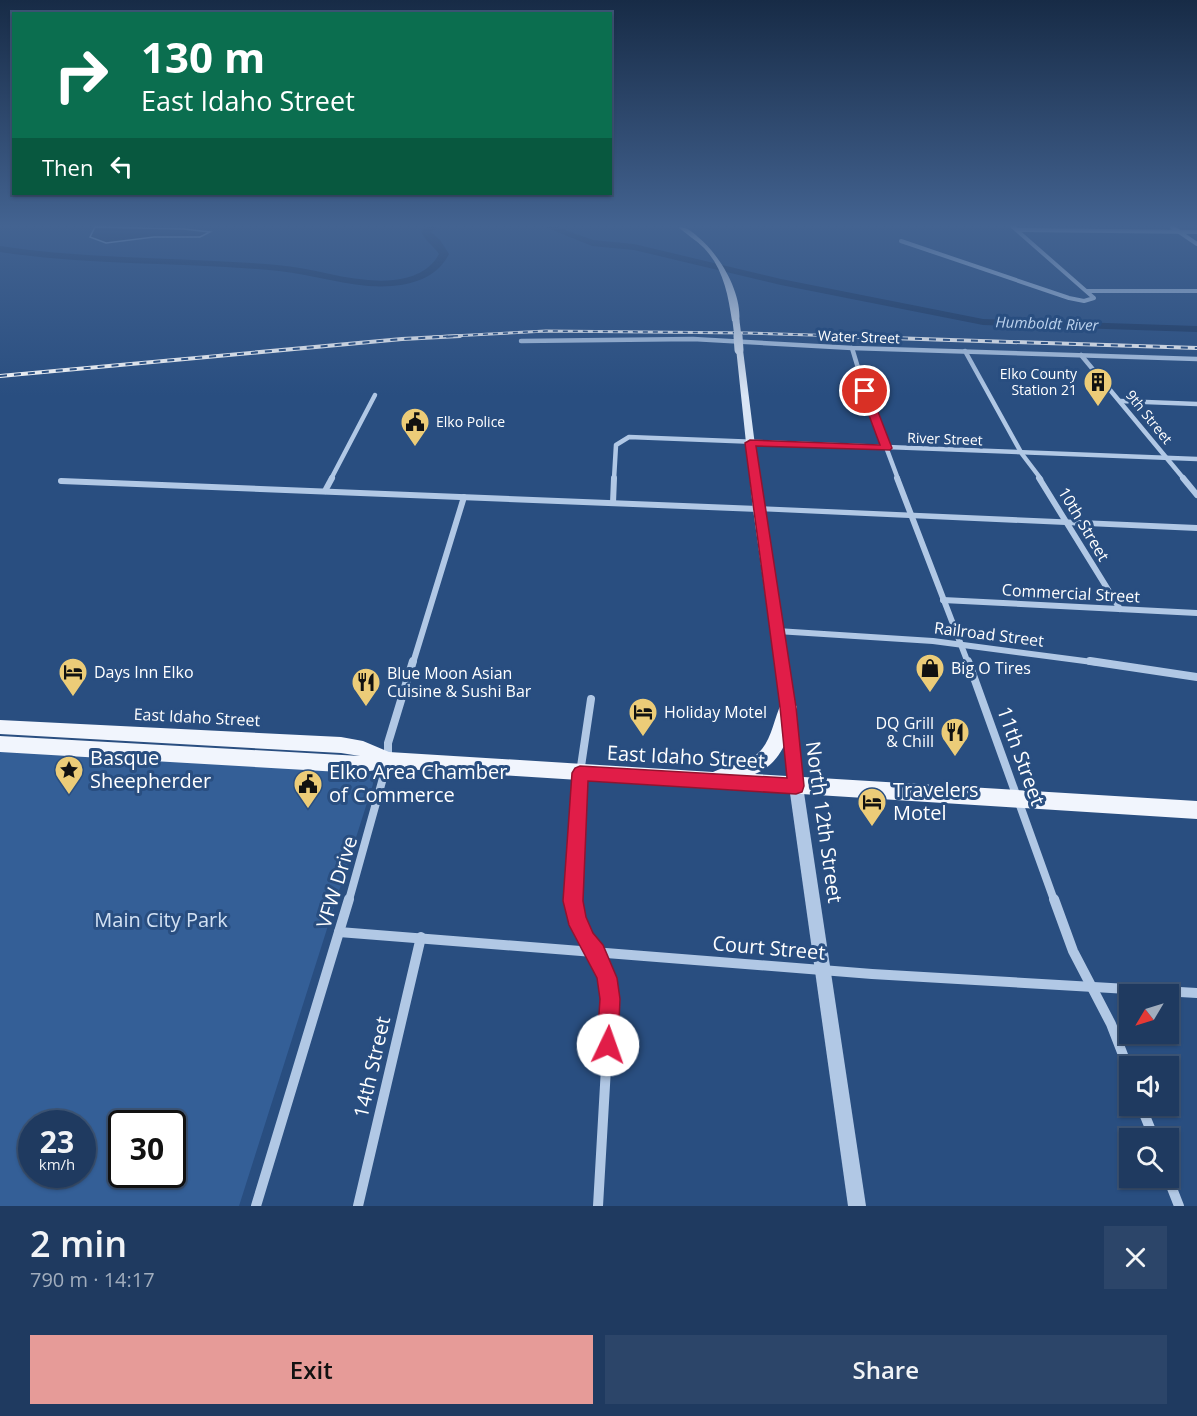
<!DOCTYPE html>
<html lang="en">
<head>
<meta charset="utf-8">
<style>
	:root { --surface:#1f3a60; --page:#2c4569; --text:#f1f3f6; --muted:#a1adbd; --line:#3c5475; --accent:#e69b98 }
	body { margin:0; font-family:"Open Sans",sans-serif; background:var(--page); color:var(--text); height:100vh; display:flex; flex-direction:column; font-size:22px; white-space:nowrap }
	* { box-sizing:border-box; margin:0 }
	p { font-size:20px; color:var(--muted) }
	.icon { flex:none; width:33px; height:33px; fill:none; stroke:currentColor; stroke-width:2; stroke-linecap:round; stroke-linejoin:round }
	.map { position:relative; height:1206px; overflow:hidden }
	.panel { display:flex; flex-direction:column; background:var(--surface); flex:1 }
	.panel>* { flex:none }
	.hud { position:absolute; left:12px; top:12px; width:600px; height:183px; border-radius:0px; box-shadow:0 2px 4px #0004,0 0 0 2px var(--line); background:#0b6e4f; color:#fff; overflow:hidden }
	.needle { width:39px; rotate:232deg }
	.buttons { position:absolute; left:1119px; top:984px; display:grid; gap:12px }
	.buttons a { display:grid; place-items:center; width:60px; height:60px; border-radius:0px; background:var(--surface); box-shadow:0 2px 4px #0004,0 0 0 2px var(--line); font-size:30px }
	.speed { position:absolute; left:18px; top:1110px; display:flex; gap:12px; font-size:30px; font-weight:700; text-align:center }
	.speed>* { display:grid; place-content:center; width:78px; height:78px; border-radius:50%; background:var(--surface); box-shadow:0 2px 4px #0004,0 0 0 2px var(--line); line-height:1 }
	.speed small { font-size:15px; font-weight:400 }
	.speed .limit { border:3px solid #111; border-radius:9px; background:#fff; color:#111 }
	.pin { position:absolute; display:grid; place-items:center; width:51px; height:51px; color:#fff; margin:-26px; border:3px solid #fff; border-radius:50%; box-shadow:0 2px 6px #0007 }
	.me { position:absolute; width:66px; margin:-33px; rotate:3deg; stroke-linejoin:round; filter:drop-shadow(0 0 4px #0008) }
	.turn { display:flex; align-items:center; gap:21px; height:126px; padding:0 30px; font-size:27px }
	.turn .icon { width:78px; height:78px; stroke-width:2.5 }
	.turn b { display:block; font-size:42px; line-height:51px }
	.then { display:flex; align-items:center; height:57px; padding:0 30px; background:#0003; gap:12px; font-size:22px }
	.round { display:grid; place-items:center; flex:none; width:63px; height:63px; border-radius:0px; background:var(--page) }
	.overview { display:flex; align-items:center; justify-content:space-between; height:102px; padding:0 30px }
	h1 { font-size:36px; font-weight:600; line-height:45px }
	.button { display:flex; gap:12px; margin-top:auto; padding:12px 30px }
	.button a { flex:1; height:69px; border-radius:0px; background:var(--accent); color:#111; font-size:24px; font-weight:600; line-height:69px; text-align:center }
	.button a+a { background:var(--page); color:var(--text) }
	.map>svg:first-child { display:block }
	.green { fill:#345f97; fill-rule:evenodd }
	.water { fill:#1d3961; stroke:#a5c2e5; stroke-width:1.5 }
	.lines { fill:none; stroke-linecap:round; stroke-linejoin:round }
	.river { fill:#1d3961; fill-rule:evenodd }
	.minor-far4 { stroke:#b1c8e5; stroke-width:4 }
	.minor-far3 { stroke:#b1c8e5; stroke-width:4.5 }
	.minor-far2 { stroke:#b1c8e5; stroke-width:6 }
	.minor-far1 { stroke:#b1c8e5; stroke-width:8 }
	.minor { stroke:#b1c8e5; stroke-width:10 }
	.tertiary { fill:#b1c8e5; fill-rule:evenodd }
	.secondary { fill:#d9e5f5; fill-rule:evenodd }
	.primary { fill:#f1f5fd; fill-rule:evenodd }
	.rail-far1-casing { stroke:#fff; stroke-width:3 }
	.rail-casing { stroke:#fff; stroke-width:4 }
	.rail-far1 { stroke:#294e80; stroke-width:1.5; stroke-dasharray:5; stroke-linecap:butt }
	.rail { stroke:#294e80; stroke-width:2; stroke-dasharray:7; stroke-linecap:butt }
	.secondary-bridge-far1 { stroke:#d9e5f5; stroke-width:7 }
	.secondary-bridge { stroke:#d9e5f5; stroke-width:9 }
	.route { fill:#e11d48; stroke:#92132f; stroke-width:1.5 }
	.labels { text-anchor:middle; stroke-width:6; stroke-linejoin:round; paint-order:stroke }
	.far-street-label { font-size:14px; fill:#fff; stroke:#294e80 }
	.far-poi-label { font-size:14px; fill:#fff; stroke:#294e80; text-anchor:end }
	.far-water-label { font-size:15px; font-style:italic; fill:#bcd2ed; stroke:#294e80 }
	.street-label { font-size:16px; fill:#fff; stroke:#294e80 }
	.poi-label { font-size:16px; fill:#fff; stroke:#294e80; text-anchor:start }
	.near-street-label { font-size:20px; fill:#fff; stroke:#294e80 }
	.near-poi-label { font-size:20px; fill:#fff; stroke:#294e80; text-anchor:start }
	.near-park-label { font-size:20px; fill:#d3e2f4; stroke:#294e80 }
</style>
</head>
<body>
<div class="map">
<svg width="1197" height="1206" viewBox="0 0 1197 1206">
	<rect width="100%" height="100%" fill="#294e80"/>
	<!-- green -->
	<path class="green" d="M0 750 364 771 372 775 373 784 239 1206H0ZM32 1124H82V1174H32ZM122 1124H172V1174H122Z"/>
	<!-- water -->
	<polygon class="water" points="95,227 184,229 210,232 200,237 154,237 106,243 90,237"/>
	<g class="lines">
		<!-- river -->
		<g class="river">
			<path d="M427 227H437L431 232 440 240 449 254C438 276 416 284 392 286 354 289 317 275 279 271 186 262 93 266 0 252V246C92 260 184 257 277 265 316 268 354 284 394 280 412 278 430 271 439 254 434 246 423 239 421 231Z"/>
			<polygon points="545,227 557,227 593,240 634,244 781,279 983,319 1197,326 1197,332 983,325 781,285 634,250 592,246"/>
		</g>
		<!-- minor-far4 -->
		<g class="minor-far4">
			<polyline points="1172,227 1197,244"/>
			<polyline points="1018,230 1197,232"/>
			<polyline points="901,241 1069,298 1084,301 1094,298 1013,227"/>
			<polyline points="1087,291 1197,291"/>
		</g>
		<!-- minor-far3 -->
		<g class="minor-far3">
			<polyline points="521,341 693,339 852,348 1197,359"/>
			<polyline points="852,348 865,391 898,479"/>
			<polyline points="965,351 1022,454 1041,479"/>
			<polyline points="1081,355 1184,479"/>
			<polyline points="1120,401 1197,404"/>
			<polyline points="331,479 375,395"/>
			<polyline points="614,479 616,445 629,437 1197,459"/>
		</g>
		<!-- minor-far2 -->
		<g class="minor-far2">
			<polyline points="897,478 968,663"/>
			<polyline points="1039,478 1120,609"/>
			<polyline points="1183,478 1197,495"/>
			<polyline points="61,481 758,509"/>
			<polyline points="325,491 332,478"/>
			<polyline points="613,503 614,478"/>
			<polyline points="943,600 1197,613"/>
			<polyline points="777,631 933,641 1100,663"/>
			<polyline points="413,663 464,497"/>
		</g>
		<!-- minor-far1 -->
		<g class="minor-far1">
			<polyline points="968,661 1054,900"/>
			<polyline points="1090,661 1197,677"/>
			<polyline points="349,900 388,760 388,743 413,661"/>
			<polyline points="573,900 580,773 591,699"/>
		</g>
		<!-- minor -->
		<g class="minor">
			<polyline points="573,899 576,918 586,940 596,952 607,978 610,999 598,1206"/>
			<polyline points="1054,899 1073,951 1111,1024 1130,1073"/>
			<polyline points="339,932 872,974 1197,993"/>
			<polyline points="1141,1106 1154,1138"/>
			<polyline points="1168,1178 1179,1206"/>
			<polyline points="256,1206 349,899"/>
			<polyline points="358,1206 421,937"/>
		</g>
		<!-- tertiary -->
		<g class="tertiary">
			<polygon points="758,506 1197,525 1197,531 755,511 753,509 755,507"/>
			<polygon points="796,780 801,782 803,786 866,1206 848,1206 789,786 791,782"/>
		</g>
		<!-- secondary -->
		<g class="secondary">
			<path d="M678 227C686 227 692 231 698 237 720 255 743 294 739 323L732 321C728 294 723 268 704 248 696 240 686 234 678 227Z"/>
			<polygon points="736,348 743,350 763,509 795,707 803,786 801,791 796,793 791,791 789,786 781,707 753,509"/>
		</g>
		<!-- primary -->
		<path class="primary" d="M788 700 794 702 797 707C789 734 784 762 755 774L1197 801V819L388 768 357 773 0 752V736L360 756 341 753 0 734V720L341 737 363 741 389 752 713 772C723 767 735 766 745 761 772 751 771 724 782 702Z"/>
		<!-- rail-far1 casing -->
		<g class="rail-far1-casing">
			<polyline id="rail-far1" points="433,337 546,331 747,333 876,337"/>
		</g>
		<!-- rail casing -->
		<g class="rail-casing">
			<g id="rail">
				<polyline points="831,336 1197,348"/>
				<polyline points="0,376 402,339 460,336"/>
			</g>
		</g>
		<!-- rail-far1 -->
		<use href="#rail-far1" class="rail-far1"/>
		<!-- rail -->
		<use href="#rail" class="rail"/>
		<!-- secondary-bridge-far1 -->
		<polyline class="secondary-bridge-far1" points="736,321 738,337"/>
		<!-- secondary-bridge -->
		<polyline class="secondary-bridge" points="738,336 739,350"/>
	</g>
	<!-- sky -->
	<linearGradient id="sky" x2="0" y2="1"><stop stop-color="#172b46"/><stop offset="0.57" stop-color="#436391"/><stop offset="1" stop-color="#436391" stop-opacity="0"/></linearGradient>
	<rect width="1197" height="396" fill="url(#sky)"/>
	<!-- route -->
	<polygon class="route" points="865,388 870,391 892,448 890,450 756,446 796,707 804,786 802,792 796,794 588,781 583,901 586,917 593,933 603,945 617,978 620,999 618,1045 615,1053 608,1056 600,1053 597,1045 600,999 597,978 569,925 563,901 572,773 575,768 580,766 787,778 780,707 745,443 750,440 880,445 860,391"/>
	<!-- icons -->
	<defs>
		<g id="building-pin" transform="scale(1.5)"><path d="M0 17L-7.5 6A9.5 9.5 0 1 1 7.5 6Z" fill="#eccc78" stroke="#294e80"/><path d="M-4-6H4V6H1V3H-1V6H-4ZM-2.5-4.3h1.7v1.8h-1.7ZM.8-4.3h1.7v1.8H.8ZM-2.5-1h1.7V.8h-1.7ZM.8-1h1.7V.8H.8Z" fill="#111"/></g>
		<g id="civic-pin" transform="scale(1.5)"><path d="M0 17L-7.5 6A9.5 9.5 0 1 1 7.5 6Z" fill="#eccc78" stroke="#294e80"/><path d="M-.6-6.5H3V-4.5H.6V-3L4-1V1h2V6H-6V1h2V-1L-.6-3ZM-1.2 2.5V6h2.4V2.5Z" fill="#111"/></g>
		<g id="shop-pin" transform="scale(1.5)"><path d="M0 17L-7.5 6A9.5 9.5 0 1 1 7.5 6Z" fill="#eccc78" stroke="#294e80"/><path d="M-5-2.5h2.3a2.7 3.5 0 0 1 5.4 0H5L5.5 6h-11ZM-1.5-2.5h3a1.5 2.3 0 0 0-3 0Z" fill="#111"/></g>
		<g id="hotel-pin" transform="scale(1.5)"><path d="M0 17L-7.5 6A9.5 9.5 0 1 1 7.5 6Z" fill="#eccc78" stroke="#294e80"/><path d="M-6-4.5h1.5V1H6V5H4.5V3h-9V5H-6ZM-4 0a1.8 1.8 0 1 1 3.6 0ZM.5 0V-2.5h3Q6-2.5 6 0Z" fill="#111"/></g>
		<g id="restaurant-pin" transform="scale(1.5)"><path d="M0 17L-7.5 6A9.5 9.5 0 1 1 7.5 6Z" fill="#eccc78" stroke="#294e80"/><path d="M-5-6h1v4h1v-4h1v4h1v-4h1v5L-1.5 .5V6h-2V.5L-5-1ZM5-6V6H3V1.5H1.5Q1.5-4 5-6Z" fill="#111"/></g>
		<g id="sight-pin" transform="scale(1.5)"><path d="M0 17L-7.5 6A9.5 9.5 0 1 1 7.5 6Z" fill="#eccc78" stroke="#294e80"/><path d="M0-6L1.8-2.2L6-1.7L2.9 1.2L3.7 5.4L0 3.3L-3.7 5.4L-2.9 1.2L-6-1.7L-1.8-2.2Z" fill="#111"/></g>
	</defs>
	<g fill-rule="evenodd">
		<use href="#building-pin" x="1098" y="382"/>
		<use href="#civic-pin" x="415" y="422"/>
		<use href="#shop-pin" x="930" y="668"/>
		<use href="#hotel-pin" x="73" y="672"/>
		<use href="#restaurant-pin" x="366" y="682"/>
		<use href="#hotel-pin" x="643" y="712"/>
		<use href="#restaurant-pin" x="955" y="732"/>
		<use href="#sight-pin" x="69" y="770"/>
		<use href="#civic-pin" x="308" y="784"/>
		<use href="#hotel-pin" x="872" y="802"/>
	</g>
	<g class="labels">
		<!-- far-street labels -->
		<g class="far-street-label">
			<text transform="translate(859 337) rotate(2)" y="5">Water Street</text>
			<text transform="translate(1149 417) rotate(51)" y="5">9th Street</text>
			<text transform="translate(945 439) rotate(2)" y="5">River Street</text>
		</g>
		<!-- far-poi labels -->
		<g class="far-poi-label">
			<text x="1077" y="379">Elko County<tspan x="1077" dy="16">Station 21</tspan></text>
			<text x="436" y="427" text-anchor="start">Elko Police</text>
		</g>
		<!-- far-water labels -->
		<g class="far-water-label">
			<text transform="translate(1047 324) rotate(2)" y="5">Humboldt River</text>
		</g>
		<!-- street labels -->
		<g class="street-label">
			<text transform="translate(1084 524) rotate(59)" y="6">10th Street</text>
			<text transform="translate(1071 593) rotate(3)" y="6">Commercial Street</text>
			<text transform="translate(989 634) rotate(7)" y="6">Railroad Street</text>
			<text transform="translate(197 717) rotate(3)" y="6">East Idaho Street</text>
		</g>
		<!-- poi labels -->
		<g class="poi-label">
			<text x="951" y="674">Big O Tires</text>
			<text x="94" y="678">Days Inn Elko</text>
			<text x="387" y="679">Blue Moon Asian<tspan x="387" dy="18">Cuisine &amp; Sushi Bar</tspan></text>
			<text x="664" y="718">Holiday Motel</text>
			<text x="934" y="729" text-anchor="end">DQ Grill<tspan x="934" dy="18">&amp; Chill</tspan></text>
		</g>
		<!-- near-street labels -->
		<g class="near-street-label">
			<text transform="translate(1021 756) rotate(70)" y="7">11th Street</text>
			<text transform="translate(686 757) rotate(3)" y="7">East Idaho Street</text>
			<text transform="translate(824 822) rotate(82)" y="7">North 12th Street</text>
			<text transform="translate(337 882) rotate(-73)" y="7">VFW Drive</text>
			<text transform="translate(769 948) rotate(5)" y="7">Court Street</text>
			<text transform="translate(372 1067) rotate(-77)" y="7">14th Street</text>
		</g>
		<!-- near-poi labels -->
		<g class="near-poi-label">
			<text x="90" y="765">Basque<tspan x="90" dy="23">Sheepherder</tspan></text>
			<text x="329" y="779">Elko Area Chamber<tspan x="329" dy="23">of Commerce</tspan></text>
			<text x="893" y="797">Travelers<tspan x="893" dy="23">Motel</tspan></text>
		</g>
		<!-- near-park labels -->
		<g class="near-park-label">
			<text x="161" y="927">Main City Park</text>
		</g>
	</g>
</svg>
<div class="buttons">
<a><svg class="needle" viewBox="-14 -14 28 28"><path d="M0-13l5 13h-10z" fill="#e53935"/><path d="M0 13l5-13h-10z" fill="#a1adbd"/></svg></a>
<a><svg class="icon" aria-label="sound" viewBox="0 0 24 24"><path d="M4 9h4l5-4v14l-5-4H4zM17 9q2 3 0 6"/></svg></a>
<a><svg class="icon" aria-label="search" viewBox="0 0 24 24"><circle cx="10" cy="10" r="6"/><path d="M15 15l6 6"/></svg></a>
</div>
<div class="speed"><div>23<small>km/h</small></div><div class="limit">30</div></div>
<div class="pin" style="left:865px;top:391px;background:#d93025"><svg class="icon" aria-label="arrive" viewBox="0 0 24 24"><path d="M6 21V4h12l-3 4 3 4H6"/></svg></div>
<svg class="me" style="left:608px;top:1045px" viewBox="-20 -20 40 40"><circle r="19" fill="#fff"/><path d="M0-13L10 11 0 6-10 11z" fill="#e11d48"/></svg>
<div class="hud">
<div class="turn"><svg class="icon" aria-label="right" viewBox="0 0 24 24"><path d="M7 20v-9h11M14 6l5 5-5 5"/></svg><div><b>130 m</b>East Idaho Street</div></div>
<div class="then">Then<svg class="icon" aria-label="left" viewBox="0 0 24 24"><path d="M17 20v-9H6M10 6l-5 5 5 5"/></svg></div>
</div>
</div>
<section class="panel">
<div class="overview"><div><h1>2 min</h1><p>790 m · 14:17</p></div><a class="round"><svg class="icon" aria-label="close" viewBox="0 0 24 24"><path d="M6 6l12 12M18 6L6 18"/></svg></a></div>
<div class="button"><a>Exit</a><a>Share</a></div>
</section>
</body>
</html>
